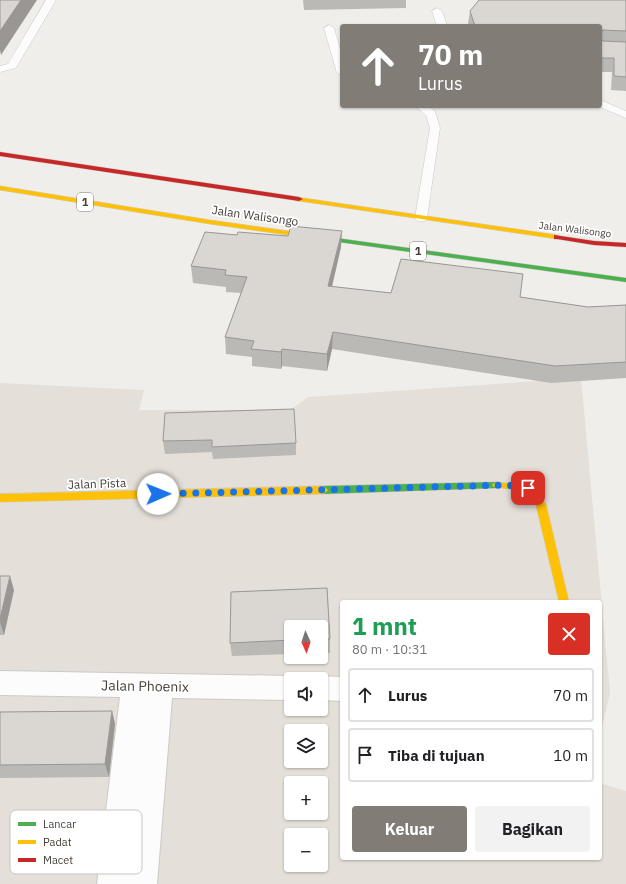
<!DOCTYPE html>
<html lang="id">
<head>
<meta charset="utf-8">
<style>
	:root { --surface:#fff; --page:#f2f2f2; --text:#202124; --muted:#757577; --line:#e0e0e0; --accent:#827c76 }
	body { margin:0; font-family:"IBM Plex Sans",sans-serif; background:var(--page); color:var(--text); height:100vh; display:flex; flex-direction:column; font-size:15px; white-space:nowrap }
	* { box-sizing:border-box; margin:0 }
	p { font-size:13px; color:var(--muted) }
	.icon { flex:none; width:22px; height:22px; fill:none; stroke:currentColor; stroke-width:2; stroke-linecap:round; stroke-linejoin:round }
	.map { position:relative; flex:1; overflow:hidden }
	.drawer { position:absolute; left:340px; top:600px; width:262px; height:260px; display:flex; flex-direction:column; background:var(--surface); border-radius:4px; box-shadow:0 1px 3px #0004 }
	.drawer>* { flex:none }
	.top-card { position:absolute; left:340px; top:24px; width:262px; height:84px; border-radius:4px; box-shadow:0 1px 3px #0004; background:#827c76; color:#fff; overflow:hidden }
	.needle { width:26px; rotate:177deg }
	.controls { position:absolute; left:284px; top:620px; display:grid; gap:8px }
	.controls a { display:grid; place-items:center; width:44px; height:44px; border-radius:4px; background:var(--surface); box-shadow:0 1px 3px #0004; font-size:20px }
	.pin { position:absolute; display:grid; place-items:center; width:34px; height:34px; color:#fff; margin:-17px; border-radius:8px; box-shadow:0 2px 6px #0006 }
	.me { position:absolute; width:44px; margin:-22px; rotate:89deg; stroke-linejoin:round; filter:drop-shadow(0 0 3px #0008) }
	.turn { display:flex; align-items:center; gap:14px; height:84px; padding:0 12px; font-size:18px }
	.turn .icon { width:52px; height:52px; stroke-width:2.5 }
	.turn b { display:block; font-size:28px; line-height:34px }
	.round { display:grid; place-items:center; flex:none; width:42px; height:42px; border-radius:4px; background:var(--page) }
	.overview { display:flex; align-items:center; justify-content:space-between; height:68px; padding:0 12px }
	h1 { font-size:24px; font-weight:800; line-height:30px; color:#1e9e55 }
	.cta { display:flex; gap:8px; margin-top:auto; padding:8px 12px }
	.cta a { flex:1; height:46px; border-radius:4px; background:var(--accent); color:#fff; font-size:16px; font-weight:800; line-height:46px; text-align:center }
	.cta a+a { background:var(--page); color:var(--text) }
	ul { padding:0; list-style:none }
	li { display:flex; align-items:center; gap:12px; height:54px; margin:0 8px 6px; padding:0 4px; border:2px solid var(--line); border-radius:4px }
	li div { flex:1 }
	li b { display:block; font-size:15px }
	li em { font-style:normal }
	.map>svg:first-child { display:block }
	.residential { fill:#e4dfd8; fill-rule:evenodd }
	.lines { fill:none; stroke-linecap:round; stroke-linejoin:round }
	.lane-casing { stroke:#cccac6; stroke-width:1 }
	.street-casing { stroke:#cccac6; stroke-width:2 }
	.fast-casing { stroke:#cfcac1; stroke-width:1 }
	.slow-casing { stroke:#cfcac1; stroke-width:1 }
	.jam-casing { stroke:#cfcac1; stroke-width:1 }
	.lane { fill:#fdfcfc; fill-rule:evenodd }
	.street { fill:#fdfcfc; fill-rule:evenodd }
	.fast { fill:#4caf50; fill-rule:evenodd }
	.slow { fill:#ffc107; fill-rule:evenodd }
	.jam { fill:#c62828; fill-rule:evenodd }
	.wall { fill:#bbb9b5 }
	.shaded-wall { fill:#999693 }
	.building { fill:#dad7d2; stroke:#999693 }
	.route { stroke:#1a73e8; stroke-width:7; stroke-dasharray:0 12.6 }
	.labels { text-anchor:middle; stroke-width:3.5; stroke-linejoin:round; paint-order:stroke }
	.far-street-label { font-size:10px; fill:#463f37; stroke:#fff }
	.shield { fill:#fff; stroke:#7e7973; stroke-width:1 }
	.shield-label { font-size:11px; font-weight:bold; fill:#463f37 }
	.street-label { font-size:12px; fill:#463f37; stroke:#fff }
	.near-street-label { font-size:14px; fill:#463f37; stroke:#fff }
	.key { fill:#fff; stroke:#c8c5c3; stroke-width:1 }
	.key-label { font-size:11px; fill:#463f37 }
</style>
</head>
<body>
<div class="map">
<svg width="626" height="884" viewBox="0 0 626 884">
	<rect width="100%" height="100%" fill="#f0eeea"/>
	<!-- residential -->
	<path class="residential" d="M581 378 610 693 600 736V602H342V858H600V783L626 791V884H0V383L144 390 139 410H290L308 397ZM291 627H321V657H291ZM291 679H321V709H291ZM291 731H321V761H291ZM291 783H321V813H291ZM291 835H321V865H291Z"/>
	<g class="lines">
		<!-- lane casing -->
		<g class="lane-casing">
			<g id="lane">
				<polygon points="46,0 56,0 17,66 16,68 0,72 0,66 8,64"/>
				<polygon points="437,8 442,11 447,26 437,26 432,11"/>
				<polygon points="329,25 334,28 342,56 342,76 337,73 324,28"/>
				<polygon points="600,100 626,111 626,118 598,106 600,106"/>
				<polygon points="415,106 427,106 435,111 440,128 427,218 425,221 417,221 415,218 430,128 426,115"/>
			</g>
		</g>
		<!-- street casing -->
		<g class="street-casing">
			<g id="street">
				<polygon points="0,671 291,676 298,679 291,679 291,700 172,698 157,884 97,884 120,697 0,695"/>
				<polygon points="321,676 342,677 342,701 321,700 321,679 314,679"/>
			</g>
		</g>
		<!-- fast casing -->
		<g class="fast-casing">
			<g id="fast">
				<polygon points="307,234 626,278 626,282 310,238 307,238"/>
				<polygon points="497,482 500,483 502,485 500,487 497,488 323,494 320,492 318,490 320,488 323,486"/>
			</g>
		</g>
		<!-- slow casing -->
		<g class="slow-casing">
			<g id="slow">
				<polygon points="0,186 210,220 310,234 314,236 310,238 210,224 0,190"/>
				<polygon points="296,197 557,235 561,237 557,239 299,201 296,201"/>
				<polygon points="497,482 532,486 546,504 569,602 559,602 536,505 526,491 494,487 492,485 494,483"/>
				<polygon points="323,486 326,488 328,490 326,492 323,494 0,502 0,494"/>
			</g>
		</g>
		<!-- jam casing -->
		<g class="jam-casing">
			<g id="jam">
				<polygon points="0,152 299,197 303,199 299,201 0,156"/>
				<polygon points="554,235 594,241 626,243 626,247 594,245 557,239 554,239"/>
			</g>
		</g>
		<!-- lane -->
		<use href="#lane" class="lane"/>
		<!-- street -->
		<use href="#street" class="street"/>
		<!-- fast -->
		<use href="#fast" class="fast"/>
		<!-- slow -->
		<use href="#slow" class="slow"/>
		<!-- jam -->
		<use href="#jam" class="jam"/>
	</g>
	<!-- wall -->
	<g class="wall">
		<polygon points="303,0 406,0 406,8 304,10"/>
		<polygon points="626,0 626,91 611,90 612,72 600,72 600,26 469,26 468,24 470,11"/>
		<polygon points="341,247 332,287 391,293 520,297 588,307 626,305 626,378 551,383 332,349 327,371 282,366 281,369 252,366 252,357 226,354 225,337 241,293 226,292 226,287 193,283 191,266"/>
		<polygon points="165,413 296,443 296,455 213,459 212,452 165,454 163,441"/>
		<polygon points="0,576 14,590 4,635 0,635"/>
		<polygon points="327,588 330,639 330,653 321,653 321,627 291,627 291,654 232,656 230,643 231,592"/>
		<polygon points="112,711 115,724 109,777 0,778 0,712"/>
	</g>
	<!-- shaded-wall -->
	<g class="shaded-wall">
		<polygon points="21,0 37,0 1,55 0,50 0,31"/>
		<polygon points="342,231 341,247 328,303 328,286"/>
		<polygon points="333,332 332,349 327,371 327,354"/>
		<polygon points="282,349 282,366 281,369 281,352"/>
		<polygon points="10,576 14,590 4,635 0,622 0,619"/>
		<polygon points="112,711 115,724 109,777 105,764"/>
	</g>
	<!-- building -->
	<g class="building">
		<polygon points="0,0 21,0 0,31"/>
		<polygon points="479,0 626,0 626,31 602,30 601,39 603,41 626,42 626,77 614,76 614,58 600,58 600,26 475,26 470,11"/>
		<polygon points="291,226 342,231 328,286 391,293 401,259 523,274 520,297 588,307 626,305 626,362 555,366 333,332 327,354 282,349 281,352 251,349 254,341 225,337 247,277 225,275 226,270 191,266 205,232 237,235 238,232 288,236"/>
		<polygon points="294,409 296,443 212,447 212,440 163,441 165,413"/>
		<polygon points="0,576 10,576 0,619"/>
		<polygon points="327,588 330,639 321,639 321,627 291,627 291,640 230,643 231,592"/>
		<polygon points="112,711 105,764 0,765 0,712"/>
	</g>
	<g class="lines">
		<!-- route -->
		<polyline class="route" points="158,494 507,485 528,488"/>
	</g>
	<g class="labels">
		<!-- far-street labels -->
		<g class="far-street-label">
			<text transform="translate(575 229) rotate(7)" y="4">Jalan Walisongo</text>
		</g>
		<!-- shield labels -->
		<g class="shield">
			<rect x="77" y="193" width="16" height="18" rx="3"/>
			<rect x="410" y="242" width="16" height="18" rx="3"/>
		</g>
		<g class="shield-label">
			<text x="85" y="206">1</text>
			<text x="418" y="255">1</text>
		</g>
		<!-- street labels -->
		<g class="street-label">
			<text transform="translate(255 216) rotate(8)" y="4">Jalan Walisongo</text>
			<text transform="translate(97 484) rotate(-2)" y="4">Jalan Pista</text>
		</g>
		<!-- near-street labels -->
		<g class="near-street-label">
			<text transform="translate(145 686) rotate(1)" y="5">Jalan Phoenix</text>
		</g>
	</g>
	<!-- legend -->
	<rect x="10" y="810" width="132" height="64" rx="6" class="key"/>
	<rect x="18" y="822" width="18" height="4" fill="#4caf50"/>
	<rect x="18" y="840" width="18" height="4" fill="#ffc107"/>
	<rect x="18" y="858" width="18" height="4" fill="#c62828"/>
	<g class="key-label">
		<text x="43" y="828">Lancar</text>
		<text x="43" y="846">Padat</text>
		<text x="43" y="864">Macet</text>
	</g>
</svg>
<div class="controls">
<a><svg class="needle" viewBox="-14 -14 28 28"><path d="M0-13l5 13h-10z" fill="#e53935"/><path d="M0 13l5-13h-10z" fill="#757577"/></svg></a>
<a><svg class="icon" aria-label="sound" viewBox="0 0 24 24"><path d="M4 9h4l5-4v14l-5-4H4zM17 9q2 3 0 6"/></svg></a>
<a><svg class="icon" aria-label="layers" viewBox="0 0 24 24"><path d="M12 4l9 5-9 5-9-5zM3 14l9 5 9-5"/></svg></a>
<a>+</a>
<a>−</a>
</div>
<div class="pin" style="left:528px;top:488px;background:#d93025"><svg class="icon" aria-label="arrive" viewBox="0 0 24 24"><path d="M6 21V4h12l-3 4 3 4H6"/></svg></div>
<svg class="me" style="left:158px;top:494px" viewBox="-20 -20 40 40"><circle r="19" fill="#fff"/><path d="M0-13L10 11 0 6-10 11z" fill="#1a73e8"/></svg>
<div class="top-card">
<div class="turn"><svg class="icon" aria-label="ahead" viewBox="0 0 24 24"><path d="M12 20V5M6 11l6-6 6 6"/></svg><div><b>70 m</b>Lurus</div></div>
</div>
<section class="drawer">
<div class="overview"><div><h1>1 mnt</h1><p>80 m · 10:31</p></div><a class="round" style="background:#d93025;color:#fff"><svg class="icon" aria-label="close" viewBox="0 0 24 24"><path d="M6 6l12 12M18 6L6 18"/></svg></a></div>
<ul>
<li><svg class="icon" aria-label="ahead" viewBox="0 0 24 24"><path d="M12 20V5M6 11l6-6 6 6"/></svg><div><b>Lurus</b></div><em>70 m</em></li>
<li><svg class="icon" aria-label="arrive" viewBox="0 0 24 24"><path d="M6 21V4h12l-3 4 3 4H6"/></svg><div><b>Tiba di tujuan</b></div><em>10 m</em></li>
</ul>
<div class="cta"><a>Keluar</a><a>Bagikan</a></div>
</section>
</div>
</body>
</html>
